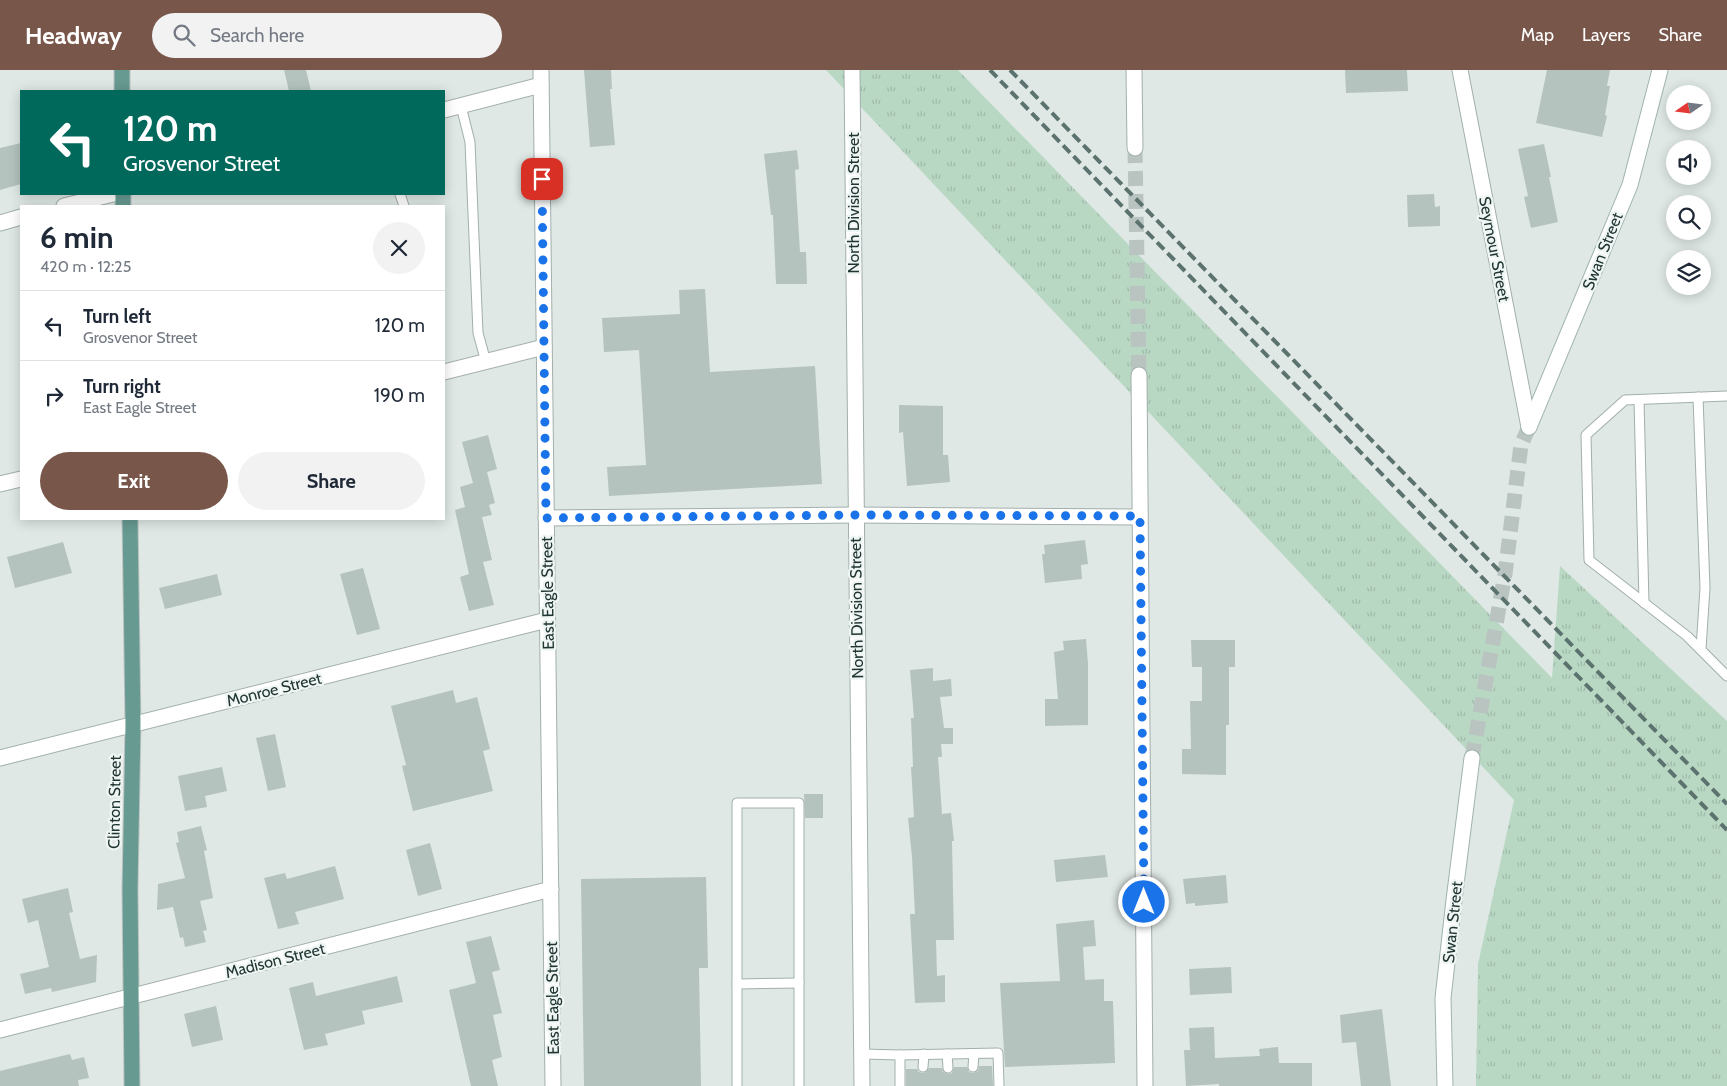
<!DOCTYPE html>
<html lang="en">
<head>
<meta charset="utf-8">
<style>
	:root { --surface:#fff; --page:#f2f2f3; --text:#1f2937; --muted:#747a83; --line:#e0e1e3; --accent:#78564a }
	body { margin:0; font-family:Cabin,sans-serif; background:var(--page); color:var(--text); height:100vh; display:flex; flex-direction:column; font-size:19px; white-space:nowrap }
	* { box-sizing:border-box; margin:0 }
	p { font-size:16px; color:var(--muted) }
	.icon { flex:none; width:28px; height:28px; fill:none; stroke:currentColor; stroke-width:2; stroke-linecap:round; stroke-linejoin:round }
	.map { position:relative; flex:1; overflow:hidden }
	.details { position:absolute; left:20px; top:135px; width:425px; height:315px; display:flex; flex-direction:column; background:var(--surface); border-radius:0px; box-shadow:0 2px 12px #0003 }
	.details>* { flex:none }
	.banner { position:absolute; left:20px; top:20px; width:425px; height:105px; border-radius:0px; box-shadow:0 2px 12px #0003; background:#00695c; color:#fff; overflow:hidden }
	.needle { width:32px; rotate:256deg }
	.tools { position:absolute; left:1666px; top:15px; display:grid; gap:10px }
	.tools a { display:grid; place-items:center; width:45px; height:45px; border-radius:50%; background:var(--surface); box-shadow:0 2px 12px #0003; font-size:25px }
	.pin { position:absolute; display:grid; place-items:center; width:42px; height:42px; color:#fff; margin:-21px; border-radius:10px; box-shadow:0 2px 8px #0006 }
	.me { position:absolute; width:55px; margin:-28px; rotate:0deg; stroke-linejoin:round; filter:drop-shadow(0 0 4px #0008) }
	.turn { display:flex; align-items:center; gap:18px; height:105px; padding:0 20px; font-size:22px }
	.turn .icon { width:65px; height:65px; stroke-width:2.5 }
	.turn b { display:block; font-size:35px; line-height:42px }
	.round { display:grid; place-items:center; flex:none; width:52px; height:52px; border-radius:26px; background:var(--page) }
	.head { display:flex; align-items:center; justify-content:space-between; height:85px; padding:0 20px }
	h1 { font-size:30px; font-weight:800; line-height:38px }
	.cta { display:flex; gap:10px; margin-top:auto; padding:10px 20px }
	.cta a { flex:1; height:58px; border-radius:30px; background:var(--accent); color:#fff; font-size:20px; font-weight:800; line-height:58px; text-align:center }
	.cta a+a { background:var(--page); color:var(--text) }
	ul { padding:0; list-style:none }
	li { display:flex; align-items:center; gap:15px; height:70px; padding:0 20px; border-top:1px solid var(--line) }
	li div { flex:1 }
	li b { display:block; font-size:19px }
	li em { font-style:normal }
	header { display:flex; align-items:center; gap:30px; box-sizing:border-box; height:70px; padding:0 25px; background:var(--accent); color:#fff }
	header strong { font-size:24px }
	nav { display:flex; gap:28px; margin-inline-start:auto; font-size:18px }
	.search { width:350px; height:45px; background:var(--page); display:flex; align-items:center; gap:12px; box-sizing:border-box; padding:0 18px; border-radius:28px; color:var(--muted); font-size:19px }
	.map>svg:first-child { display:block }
	.grass { fill:url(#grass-tufts) }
	.building { fill:#b4c3be }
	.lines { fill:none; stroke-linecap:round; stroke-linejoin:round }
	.minor-tunnel { stroke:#b9c4c1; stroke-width:15; stroke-dasharray:15 8; stroke-linecap:butt }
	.secondary-tunnel { stroke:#b9c4c1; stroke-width:15; stroke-dasharray:15 8; stroke-linecap:butt }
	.service-casing { stroke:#a2afac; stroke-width:11 }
	.minor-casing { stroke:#a2afac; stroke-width:17 }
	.secondary-casing { stroke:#9fb3ad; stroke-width:17 }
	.primary-casing { stroke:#bcc3c2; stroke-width:17 }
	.service { stroke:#fff; stroke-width:9 }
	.minor { stroke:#fff; stroke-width:15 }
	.secondary { stroke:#fff; stroke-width:15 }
	.primary { stroke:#679a91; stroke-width:15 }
	.rail { stroke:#5c726e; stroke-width:4; stroke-dasharray:10 5; stroke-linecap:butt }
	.route { stroke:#1a73e8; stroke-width:9; stroke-dasharray:0 16.2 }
	.labels { text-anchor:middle; stroke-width:4.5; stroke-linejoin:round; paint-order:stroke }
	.street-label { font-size:16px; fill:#213633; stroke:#eef5f3 }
</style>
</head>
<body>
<header>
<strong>Headway</strong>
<div class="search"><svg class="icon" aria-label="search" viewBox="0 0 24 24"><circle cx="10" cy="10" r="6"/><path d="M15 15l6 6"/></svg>Search here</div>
<nav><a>Map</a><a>Layers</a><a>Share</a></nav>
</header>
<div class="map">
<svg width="1727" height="1016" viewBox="0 0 1727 1016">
	<defs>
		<pattern id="grass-tufts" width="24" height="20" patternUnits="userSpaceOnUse" patternTransform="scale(1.25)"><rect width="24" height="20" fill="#b9d8c4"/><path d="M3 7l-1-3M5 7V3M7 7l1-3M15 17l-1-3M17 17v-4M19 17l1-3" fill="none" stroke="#9fbaa9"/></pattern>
	</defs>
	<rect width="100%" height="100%" fill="#dfe8e5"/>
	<!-- grass -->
	<polygon class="grass" points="826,0 958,0 1552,608 1560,496 1727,651 1727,1016 1476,1016 1478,894 1514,730"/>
	<!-- building -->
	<g class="building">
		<polygon points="284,0 306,0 311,21 289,21"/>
		<polygon points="584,0 611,0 612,19 610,19 615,75 590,77"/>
		<polygon points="1345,0 1407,0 1408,21 1346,23"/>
		<polygon points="1547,0 1610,0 1607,16 1610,16 1605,45 1607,46 1602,67 1536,53"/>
		<polygon points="21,73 21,114 0,120 0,78"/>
		<polygon points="1544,74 1551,107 1549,107 1558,152 1531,158 1524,127 1528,126 1518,79"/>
		<polygon points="797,80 799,99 795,100 800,182 806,182 807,214 776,214 773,145 771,145 764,84"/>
		<polygon points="1434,124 1435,137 1440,136 1440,156 1408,157 1407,125"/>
		<polygon points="705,219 710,302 815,296 822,414 609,426 607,397 646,395 639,280 604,282 602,248 680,244 679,220"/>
		<polygon points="899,335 943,336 943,385 948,385 950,412 907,416 903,362 899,363"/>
		<polygon points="488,365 497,399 487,402 495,433 489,435 492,445 482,447 492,490 483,492 494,535 469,541 460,507 469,504 455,440 465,437 460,417 473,413 462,372"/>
		<polygon points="1085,470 1088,494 1081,495 1082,509 1045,513 1042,484 1045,484 1044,475"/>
		<polygon points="63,472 72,503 15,518 7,487"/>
		<polygon points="363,498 380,559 357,565 340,504"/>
		<polygon points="217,504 222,525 165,539 159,518"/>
		<polygon points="1086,569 1088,594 1088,655 1045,656 1045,629 1058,629 1054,582 1064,580 1063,571"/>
		<polygon points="1191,570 1235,570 1235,597 1229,597 1229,655 1226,655 1226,705 1182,704 1182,679 1191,679 1190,631 1202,631 1202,597 1192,597"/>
		<polygon points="933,598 933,611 951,609 952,626 940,627 944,658 953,658 953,674 941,674 942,687 938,687 942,744 951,743 954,771 952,771 954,870 936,870 937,906 945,905 945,932 915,933 910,844 915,844 912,787 908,748 914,747 911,697 913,697 911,648 914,648 910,600"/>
		<polygon points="453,620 456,633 477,627 490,679 483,681 493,721 413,741 402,696 406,695 391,636"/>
		<polygon points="275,664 286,717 268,721 256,668"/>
		<polygon points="222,697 227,721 205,726 207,737 185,741 178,706"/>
		<polygon points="804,724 823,724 823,748 805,748"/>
		<polygon points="201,756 207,780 204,781 213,828 200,831 207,860 203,861 206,872 185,877 183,867 180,868 173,837 157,840 158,814 185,808 176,773 179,772 177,762"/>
		<polygon points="430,773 442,819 418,826 406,780"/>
		<polygon points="1105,785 1108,807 1056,812 1054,790"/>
		<polygon points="335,796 344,829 295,842 299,854 278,859 264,808 285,803 287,809"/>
		<polygon points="1226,805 1228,833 1195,836 1195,833 1186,834 1183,809"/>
		<polygon points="706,807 708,898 699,898 701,1016 584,1016 581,809"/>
		<polygon points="68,818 73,842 69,843 80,889 97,885 96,912 52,922 51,918 25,924 20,904 49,897 38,850 28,853 22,829"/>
		<polygon points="1094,850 1096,876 1083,877 1085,910 1104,909 1104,931 1113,931 1115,993 1005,997 1000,913 1060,911 1056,854"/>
		<polygon points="491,866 500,900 492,902 502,943 493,945 502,987 492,990 498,1016 471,1016 449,920 476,913 466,872"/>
		<polygon points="1231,897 1232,923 1190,925 1189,899"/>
		<polygon points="397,906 403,932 362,941 365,954 325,964 328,975 304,980 289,918 313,912 316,926"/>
		<polygon points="216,936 223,970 192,977 184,944"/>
		<polygon points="1382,939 1391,1016 1361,1016 1356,972 1342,973 1340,945"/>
		<polygon points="1214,957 1215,988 1260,986 1259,979 1278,977 1279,993 1312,993 1312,1016 1219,1016 1219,1014 1186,1016 1184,980 1190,980 1189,958"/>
		<polygon points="70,984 72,990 84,987 89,1008 78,1010 79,1016 0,1016 0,1001"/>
		<polygon points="979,996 992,996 993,1016 906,1016 906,999 917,999 919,1002 923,1003 926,1002 929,998 942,998 943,1002 948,1004 952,1003 954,997 967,997 969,1002 973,1003 978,1001"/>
	</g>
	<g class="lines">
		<!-- minor-tunnel -->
		<polyline class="minor-tunnel" points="1135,78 1139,305"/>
		<!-- secondary-tunnel -->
		<polyline class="secondary-tunnel" points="1472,688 1505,504 1521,375 1529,357"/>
		<!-- service casing -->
		<g class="service-casing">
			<g id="service">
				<polyline points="461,36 470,72 478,263 486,292"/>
				<polyline points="400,124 404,136"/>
				<polyline points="1727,326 1625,330 1586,365 1589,490 1687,566 1727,606"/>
				<polyline points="1698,327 1705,518 1701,579"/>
				<polyline points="1639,330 1644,533"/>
				<polyline points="737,914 799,913"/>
				<polyline points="862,984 900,985 900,1016"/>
				<polyline points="947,984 948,998"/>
				<polyline points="900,985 998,983 999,1016"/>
				<polyline points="923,997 924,984"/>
				<polyline points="973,997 974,984"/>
				<polyline points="737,1016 737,733 799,733 799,1016"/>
			</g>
		</g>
		<!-- minor casing -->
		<g class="minor-casing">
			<g id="minor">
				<polyline points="541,0 553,1016"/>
				<polyline points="852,0 862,1016"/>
				<polyline points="1134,0 1135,78"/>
				<polyline points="1460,0 1529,357"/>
				<polyline points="444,40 541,15"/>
				<polyline points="64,136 113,124"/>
				<polyline points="0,153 21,147"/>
				<polyline points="444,302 544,277"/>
				<polyline points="1139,305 1145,1016"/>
				<polyline points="0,414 21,409"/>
				<polyline points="546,448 855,445 1140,447"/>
				<polyline points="0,688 547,550"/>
				<polyline points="0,960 551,819"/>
			</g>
		</g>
		<!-- secondary casing -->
		<g class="secondary-casing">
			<g id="secondary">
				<polyline points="1529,357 1630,115 1660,0"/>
				<polyline points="1445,1016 1443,928 1454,830 1472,688"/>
			</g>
		</g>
		<!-- primary casing -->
		<g class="primary-casing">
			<g id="primary">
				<polyline points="122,0 122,21"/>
				<polyline points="123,124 123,136"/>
				<polyline points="130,449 133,654 130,819 132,1016"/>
			</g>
		</g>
		<!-- service -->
		<use href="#service" class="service"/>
		<!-- minor -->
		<use href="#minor" class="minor"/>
		<!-- secondary -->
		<use href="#secondary" class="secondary"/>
		<!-- primary -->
		<use href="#primary" class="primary"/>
		<!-- rail -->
		<g class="rail">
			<polyline points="990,0 1727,760"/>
			<polyline points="1010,0 1727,734"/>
		</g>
	</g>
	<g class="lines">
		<!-- route -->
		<polyline class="route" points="542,109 546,448 855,445 1140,446 1144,832"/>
	</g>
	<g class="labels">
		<!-- street labels -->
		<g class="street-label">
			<text transform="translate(853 133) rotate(-90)" y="6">North Division Street</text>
			<text transform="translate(1495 179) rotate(79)" y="6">Seymour Street</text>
			<text transform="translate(1602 181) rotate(-68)" y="6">Swan Street</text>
			<text transform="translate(547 523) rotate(-91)" y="6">East Eagle Street</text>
			<text transform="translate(856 538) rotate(-91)" y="6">North Division Street</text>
			<text transform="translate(274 619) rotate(-14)" y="6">Monroe Street</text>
			<text transform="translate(114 732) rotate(-89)" y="6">Clinton Street</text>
			<text transform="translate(1452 852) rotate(-84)" y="6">Swan Street</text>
			<text transform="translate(275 890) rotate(-14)" y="6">Madison Street</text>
			<text transform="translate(552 928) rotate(-91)" y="6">East Eagle Street</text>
		</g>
	</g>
</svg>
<div class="tools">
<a><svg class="needle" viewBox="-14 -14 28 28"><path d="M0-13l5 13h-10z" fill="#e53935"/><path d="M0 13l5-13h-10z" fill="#747a83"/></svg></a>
<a><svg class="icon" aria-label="sound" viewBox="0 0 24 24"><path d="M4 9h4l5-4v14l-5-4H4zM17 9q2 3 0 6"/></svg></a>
<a><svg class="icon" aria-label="search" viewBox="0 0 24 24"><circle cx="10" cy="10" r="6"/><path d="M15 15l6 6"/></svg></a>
<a><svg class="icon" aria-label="layers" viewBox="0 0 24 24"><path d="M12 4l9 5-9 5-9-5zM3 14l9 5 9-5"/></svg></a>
</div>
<div class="pin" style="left:542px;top:109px;background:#d93025"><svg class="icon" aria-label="arrive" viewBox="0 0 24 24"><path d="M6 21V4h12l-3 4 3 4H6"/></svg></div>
<svg class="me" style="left:1144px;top:832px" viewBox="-20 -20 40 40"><circle r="17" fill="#1a73e8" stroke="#fff" stroke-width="3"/><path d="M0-11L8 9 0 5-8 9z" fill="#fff"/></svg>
<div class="banner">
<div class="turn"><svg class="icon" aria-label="left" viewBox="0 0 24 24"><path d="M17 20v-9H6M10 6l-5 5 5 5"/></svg><div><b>120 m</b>Grosvenor Street</div></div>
</div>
<section class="details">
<div class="head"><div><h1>6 min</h1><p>420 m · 12:25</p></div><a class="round"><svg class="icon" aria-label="close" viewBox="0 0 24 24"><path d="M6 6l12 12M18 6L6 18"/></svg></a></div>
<ul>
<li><svg class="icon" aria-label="left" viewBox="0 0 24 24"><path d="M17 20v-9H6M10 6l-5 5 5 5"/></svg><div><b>Turn left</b><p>Grosvenor Street</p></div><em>120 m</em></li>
<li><svg class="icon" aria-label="right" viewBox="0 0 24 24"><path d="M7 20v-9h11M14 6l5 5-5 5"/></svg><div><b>Turn right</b><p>East Eagle Street</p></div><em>190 m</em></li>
</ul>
<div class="cta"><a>Exit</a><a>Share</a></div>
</section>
</div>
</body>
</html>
